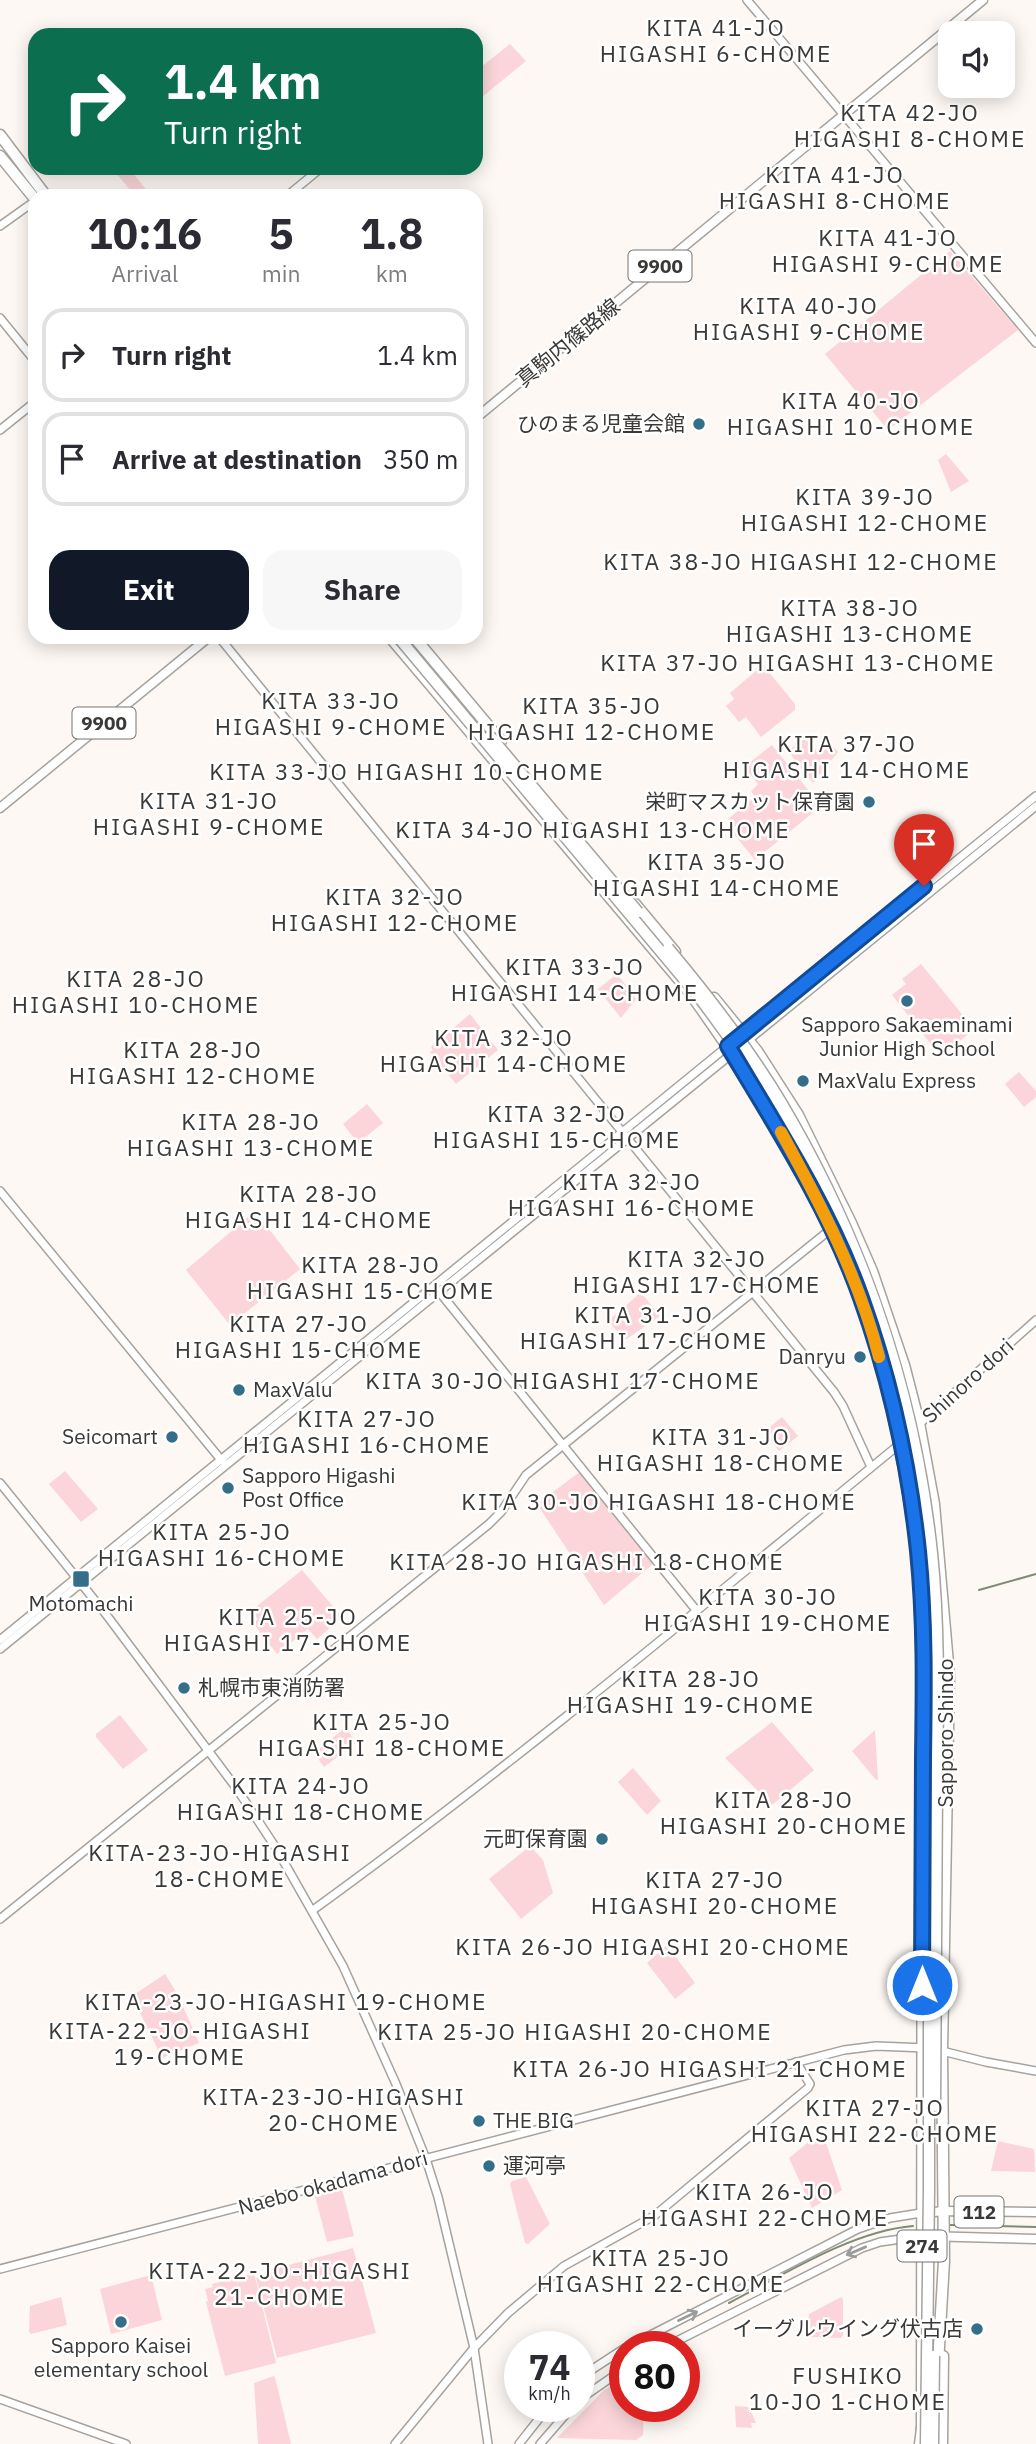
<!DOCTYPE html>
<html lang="en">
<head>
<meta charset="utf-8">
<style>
	:root { --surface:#fff; --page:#f7f7f7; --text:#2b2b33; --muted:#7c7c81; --line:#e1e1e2; --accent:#111827 }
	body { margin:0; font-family:"IBM Plex Sans","Noto Sans JP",sans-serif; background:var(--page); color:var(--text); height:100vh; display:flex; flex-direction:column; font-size:26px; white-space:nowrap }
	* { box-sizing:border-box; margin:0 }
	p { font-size:23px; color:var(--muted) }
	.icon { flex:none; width:38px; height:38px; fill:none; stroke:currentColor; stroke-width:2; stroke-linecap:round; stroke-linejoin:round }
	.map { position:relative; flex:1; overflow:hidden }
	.sheet { position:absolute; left:28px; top:189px; width:455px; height:455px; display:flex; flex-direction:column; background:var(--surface); border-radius:21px; box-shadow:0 4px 18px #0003 }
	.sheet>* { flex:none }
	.hud { position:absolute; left:28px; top:28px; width:455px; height:147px; border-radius:21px; box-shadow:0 4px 18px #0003; background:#0b6e4f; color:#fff; overflow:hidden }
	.controls { position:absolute; left:938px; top:21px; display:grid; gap:14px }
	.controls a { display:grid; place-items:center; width:77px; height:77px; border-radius:14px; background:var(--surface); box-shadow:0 4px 18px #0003; font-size:35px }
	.speed { position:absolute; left:504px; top:2331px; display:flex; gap:14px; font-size:35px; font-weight:700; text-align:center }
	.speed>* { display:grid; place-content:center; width:91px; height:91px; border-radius:50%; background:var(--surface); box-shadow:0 4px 18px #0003; line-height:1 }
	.speed small { font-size:18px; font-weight:400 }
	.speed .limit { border:10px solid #d22; background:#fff; color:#111 }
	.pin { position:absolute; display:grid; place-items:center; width:60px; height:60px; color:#fff; margin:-72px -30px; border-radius:50% 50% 50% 0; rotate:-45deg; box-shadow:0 0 7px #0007 }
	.pin .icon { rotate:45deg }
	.me { position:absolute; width:77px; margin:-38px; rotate:0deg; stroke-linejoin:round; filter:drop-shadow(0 0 5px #0008) }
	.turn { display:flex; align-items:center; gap:24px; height:147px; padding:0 21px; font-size:32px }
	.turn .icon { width:91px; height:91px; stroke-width:2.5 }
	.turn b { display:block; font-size:49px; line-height:60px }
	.eta { display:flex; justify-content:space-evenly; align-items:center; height:119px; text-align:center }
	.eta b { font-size:42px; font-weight:800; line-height:49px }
	.cta { display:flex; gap:14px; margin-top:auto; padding:14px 21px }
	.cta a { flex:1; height:80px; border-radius:21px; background:var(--accent); color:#fff; font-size:28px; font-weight:800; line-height:80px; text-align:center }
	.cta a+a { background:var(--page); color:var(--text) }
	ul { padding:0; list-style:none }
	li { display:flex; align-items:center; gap:21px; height:94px; margin:0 14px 10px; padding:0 7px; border:4px solid var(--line); border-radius:21px }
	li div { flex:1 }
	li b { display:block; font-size:26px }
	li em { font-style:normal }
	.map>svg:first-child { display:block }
	.green { fill:#fbd5d9 }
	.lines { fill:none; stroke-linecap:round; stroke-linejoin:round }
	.stream { stroke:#7f8b77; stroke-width:2 }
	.secondary-casing { stroke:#a6a29d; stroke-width:10 }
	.primary-casing { stroke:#a6a29d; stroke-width:11 }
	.highway-casing { stroke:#a6a29d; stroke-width:13 }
	.secondary { stroke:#fff; stroke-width:7 }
	.primary { stroke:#fff; stroke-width:8 }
	.highway { stroke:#fff; stroke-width:10 }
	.highway-bridge-casing { stroke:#a6a29d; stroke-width:13; stroke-linecap:butt }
	.highway-bridge { stroke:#fff; stroke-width:10 }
	.oneway { stroke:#9c9c9b }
	.route-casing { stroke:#114b97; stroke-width:18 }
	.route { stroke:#1a73e8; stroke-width:12 }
	.slow { stroke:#f59e0b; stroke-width:12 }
	.poi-dot { fill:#356e88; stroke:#fff; stroke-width:2.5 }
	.labels { text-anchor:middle; stroke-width:5; stroke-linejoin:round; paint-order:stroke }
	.shield { fill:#fff; stroke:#757473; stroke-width:2 }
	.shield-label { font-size:19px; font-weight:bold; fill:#3a3937 }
	.street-label { font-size:21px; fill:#3a3937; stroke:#fff }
	.poi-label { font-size:21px; fill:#3a3937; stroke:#fff; text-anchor:end }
	.neighbourhood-label { font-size:23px; letter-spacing:2px; fill:#3a3937; stroke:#fff }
</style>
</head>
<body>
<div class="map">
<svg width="1036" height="2444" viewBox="0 0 1036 2444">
	<rect width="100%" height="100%" fill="#fdf8f3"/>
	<!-- green -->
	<g class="green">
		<polygon points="510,44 526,61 476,102 476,71"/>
		<polygon points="122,168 129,168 148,192 143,196 135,196 116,173"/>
		<polygon points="950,251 1018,330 888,430 825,354"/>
		<polygon points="946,454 969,481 951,492 938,460"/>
		<polygon points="763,665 795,704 795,710 761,737 746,717 739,722 726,706 734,699 730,693"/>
		<polygon points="805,738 817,752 830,742 838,752 813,783 788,751"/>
		<polygon points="772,745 821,806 755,860 733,833 736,830 728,819 755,797 751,791 758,784 744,767"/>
		<polygon points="921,964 974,1029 941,1057 892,995 906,984 902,979"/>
		<polygon points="617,974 636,999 621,1018 598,989"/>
		<polygon points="470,1014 498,1050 456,1084 430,1052 433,1050 431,1047"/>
		<polygon points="1019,1072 1036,1091 1036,1097 1024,1107 1005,1084"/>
		<polygon points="367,1104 383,1123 358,1143 343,1124"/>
		<polygon points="255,1211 300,1269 230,1325 186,1270"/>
		<polygon points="639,1294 643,1295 660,1316 625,1340 608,1321"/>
		<polygon points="782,1417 798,1436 779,1451 764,1432"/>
		<polygon points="65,1471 98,1509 81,1522 49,1484"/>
		<polygon points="581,1471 654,1563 604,1605 537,1504"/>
		<polygon points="302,1570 342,1617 317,1639 308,1629 277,1654 253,1623 258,1619 251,1611"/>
		<polygon points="120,1715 148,1750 123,1769 96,1737 96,1734"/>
		<polygon points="772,1722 814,1770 772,1805 725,1758"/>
		<polygon points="346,1727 356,1743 324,1767 314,1753"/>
		<polygon points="875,1730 878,1779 876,1780 852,1751"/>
		<polygon points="633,1768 661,1801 647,1815 618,1782"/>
		<polygon points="530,1846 543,1860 553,1893 521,1919 489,1879"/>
		<polygon points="667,1945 695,1983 675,1999 647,1963"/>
		<polygon points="165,1974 178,1995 199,2043 162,2058 132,1996"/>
		<polygon points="822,2131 842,2190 812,2208 789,2158"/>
		<polygon points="998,2141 1034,2149 1035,2172 991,2171"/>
		<polygon points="526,2177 550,2224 528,2244 525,2243 510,2184 512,2181"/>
		<polygon points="342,2189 354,2236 327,2242 315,2196"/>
		<polygon points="353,2248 376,2333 277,2358 256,2278 267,2275 266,2271"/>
		<polygon points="254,2273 276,2363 225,2376 206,2302 208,2301 205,2289 213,2287 212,2284"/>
		<polygon points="151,2275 162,2320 111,2334 100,2289"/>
		<polygon points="61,2297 67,2325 31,2334 29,2332 30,2306"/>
		<polygon points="841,2297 843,2299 843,2335 841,2338 809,2337 807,2336 809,2314"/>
		<polygon points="274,2376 275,2377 291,2444 258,2444 254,2383"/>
		<polygon points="625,2378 625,2406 644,2406 643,2435 636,2440 557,2438 604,2390"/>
		<polygon points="735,2406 749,2407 756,2423 751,2423 752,2428 736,2427"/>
	</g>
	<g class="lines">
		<!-- stream -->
		<g class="stream">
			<polyline points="979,1590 1036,1574"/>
			<polyline points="950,2225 1036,2227"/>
			<path d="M729 2303C783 2275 852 2231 913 2226"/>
		</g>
		<!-- secondary casing -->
		<g class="secondary-casing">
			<g id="secondary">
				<polyline points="747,0 1036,343"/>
				<polyline points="287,196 321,168"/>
				<polyline points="0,226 35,201"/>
				<polyline points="0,318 35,361"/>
				<polyline points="0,430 35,402"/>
				<polyline points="219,637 834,1392 843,1406 871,1467"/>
				<polyline points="741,1035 1036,796"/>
				<polyline points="746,1042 1036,806"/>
				<polyline points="0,1191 222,1461"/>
				<polyline points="437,1289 696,1610"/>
				<polyline points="916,1427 1036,1320"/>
				<polyline points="0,1483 105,1613 237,1789 276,1848 343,1966 396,2084 426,2159 438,2197 474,2348 488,2444"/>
				<polyline points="0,1640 729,1045"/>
				<polyline points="0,1649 734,1052"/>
				<path d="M313 1910C516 1763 707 1602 901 1443"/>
				<polyline points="0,1919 489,1524 501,1512 526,1475 831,1229"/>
				<polyline points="938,2050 986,2062 1036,2071"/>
				<polyline points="0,2269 844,2050 876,2046 926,2048"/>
				<polyline points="627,2347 858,2229 890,2218 921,2213"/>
				<polyline points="665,2347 862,2248 880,2242 922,2236"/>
				<polyline points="579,2378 625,2348"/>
				<polyline points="0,2399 126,2444"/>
				<polyline points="579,2400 625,2368"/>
				<polyline points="395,2444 474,2348 508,2313 564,2266 654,2216 808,2088 810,2084 796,2062"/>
				<polyline points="519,2444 549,2406"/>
				<polyline points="540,2444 573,2406"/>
			</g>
		</g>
		<!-- primary casing -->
		<g class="primary-casing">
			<g id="primary">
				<polyline points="476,418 983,0"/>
				<polyline points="0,808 209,637"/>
				<polyline points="924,2213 944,2211 1036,2212"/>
				<polyline points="924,2236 1036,2239"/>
			</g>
		</g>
		<!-- highway casing -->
		<g class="highway-casing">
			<g id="highway">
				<polyline points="0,135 46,196"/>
				<polyline points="0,156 35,199"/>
				<path d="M390 637 687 989C732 1051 774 1115 809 1184 828 1220 844 1258 860 1296"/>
				<polyline points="414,637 501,741"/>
				<polyline points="635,904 675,952"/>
				<polyline points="714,998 757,1051 798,1115 851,1223 872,1271 904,1365 919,1423 934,1504 949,1675 942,2051 944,2261 938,2364"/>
				<path d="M865 1310C897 1411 915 1513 923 1618L922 2429"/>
				<polyline points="920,2444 922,2428"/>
				<polyline points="942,2444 943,2356"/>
			</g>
		</g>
		<!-- secondary -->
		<use href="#secondary" class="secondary"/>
		<!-- primary -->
		<use href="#primary" class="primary"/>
		<!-- highway -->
		<use href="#highway" class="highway"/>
		<!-- highway-bridge casing -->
		<g class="highway-bridge-casing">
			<g id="highway-bridge">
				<path d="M398 637 698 996C804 1134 880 1293 912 1465 921 1514 926 1564 929 1613V2189L926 2444"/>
				<polyline points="490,736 638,912"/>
				<path d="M668 948C709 997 748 1047 781 1102 863 1240 915 1393 932 1553 940 1630 938 1709 937 1786 937 1893 936 2000 935 2106"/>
				<polyline points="933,2444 934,2356"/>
			</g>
		</g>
		<!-- highway-bridge -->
		<use href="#highway-bridge" class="highway-bridge"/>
	</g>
	<!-- one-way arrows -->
	<defs><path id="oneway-shaft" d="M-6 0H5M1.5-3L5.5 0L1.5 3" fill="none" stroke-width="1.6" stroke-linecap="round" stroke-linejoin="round" transform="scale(1.75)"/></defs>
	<g class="oneway">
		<use href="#oneway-shaft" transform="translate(856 2251) rotate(157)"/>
		<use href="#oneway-shaft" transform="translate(688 2316) rotate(-26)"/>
	</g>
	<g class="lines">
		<!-- route casing -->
		<g class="route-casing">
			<path id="route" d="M922 1985C922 1909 923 1833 923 1757 924 1689 925 1620 918 1551 909 1466 890 1379 861 1298 830 1210 776 1126 728 1046L924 886"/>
		</g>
		<!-- route -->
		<use href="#route" class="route"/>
		<!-- slow -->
		<path class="slow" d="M781 1132C820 1203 859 1277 879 1357"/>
	</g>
	<!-- markers -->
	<g class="poi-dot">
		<circle cx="699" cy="424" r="7"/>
		<circle cx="869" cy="802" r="7"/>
		<circle cx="907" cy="1001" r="7"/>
		<circle cx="803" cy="1081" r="7"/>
		<circle cx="860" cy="1357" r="7"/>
		<circle cx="239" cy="1390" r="7"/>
		<circle cx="172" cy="1437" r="7"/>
		<circle cx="228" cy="1488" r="7"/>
		<rect x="72" y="1570" width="18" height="18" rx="3.5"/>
		<circle cx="184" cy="1688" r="7"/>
		<circle cx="602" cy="1839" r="7"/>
		<circle cx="479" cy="2121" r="7"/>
		<circle cx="489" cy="2166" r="7"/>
		<circle cx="121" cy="2322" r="7"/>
		<circle cx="977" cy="2329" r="7"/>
	</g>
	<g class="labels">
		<!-- shield labels -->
		<g class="shield">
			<rect x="628.5" y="250.5" width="63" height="31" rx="5"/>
			<rect x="72.5" y="707.5" width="63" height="31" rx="5"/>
			<rect x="954.5" y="2196.5" width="49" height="31" rx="5"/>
			<rect x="897.5" y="2230.5" width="49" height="31" rx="5"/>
		</g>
		<g class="shield-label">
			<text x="660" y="273">9900</text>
			<text x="104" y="730">9900</text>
			<text x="979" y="2219">112</text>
			<text x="922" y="2253">274</text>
		</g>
		<!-- street labels -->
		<g class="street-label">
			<text transform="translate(568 343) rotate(-39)" y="7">真駒内篠路線</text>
			<text transform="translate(968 1381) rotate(-42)" y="7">Shinoro dori</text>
			<text transform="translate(946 1733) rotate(-90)" y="7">Sapporo Shindo</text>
			<text transform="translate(333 2183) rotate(-15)" y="7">Naebo okadama dori</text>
		</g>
		<!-- poi labels -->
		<g class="poi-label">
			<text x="685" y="431">ひのまる児童会館</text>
			<text x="855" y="809">栄町マスカット保育園</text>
			<text x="907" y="1032" text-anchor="middle">Sapporo Sakaeminami<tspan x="907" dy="24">Junior High School</tspan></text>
			<text x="817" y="1088" text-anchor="start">MaxValu Express</text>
			<text x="846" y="1364">Danryu</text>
			<text x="253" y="1397" text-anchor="start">MaxValu</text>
			<text x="158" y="1444">Seicomart</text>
			<text x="242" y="1483" text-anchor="start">Sapporo Higashi<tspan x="242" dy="24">Post Office</tspan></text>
			<text x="81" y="1611" text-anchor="middle">Motomachi</text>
			<text x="198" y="1695" text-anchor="start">札幌市東消防署</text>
			<text x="588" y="1846">元町保育園</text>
			<text x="493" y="2128" text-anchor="start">THE BIG</text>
			<text x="503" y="2173" text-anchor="start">運河亭</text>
			<text x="963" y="2336">イーグルウイング伏古店</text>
			<text x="121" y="2353" text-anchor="middle">Sapporo Kaisei<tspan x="121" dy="24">elementary school</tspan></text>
		</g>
		<!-- neighbourhood labels -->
		<g class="neighbourhood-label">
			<text x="716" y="36">KITA 41-JO<tspan x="716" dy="26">HIGASHI 6-CHOME</tspan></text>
			<text x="910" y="121">KITA 42-JO<tspan x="910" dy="26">HIGASHI 8-CHOME</tspan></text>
			<text x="835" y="183">KITA 41-JO<tspan x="835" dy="26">HIGASHI 8-CHOME</tspan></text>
			<text x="888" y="246">KITA 41-JO<tspan x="888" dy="26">HIGASHI 9-CHOME</tspan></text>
			<text x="809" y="314">KITA 40-JO<tspan x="809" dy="26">HIGASHI 9-CHOME</tspan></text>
			<text x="851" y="409">KITA 40-JO<tspan x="851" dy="26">HIGASHI 10-CHOME</tspan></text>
			<text x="865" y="505">KITA 39-JO<tspan x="865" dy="26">HIGASHI 12-CHOME</tspan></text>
			<text x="801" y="570">KITA 38-JO HIGASHI 12-CHOME</text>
			<text x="850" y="616">KITA 38-JO<tspan x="850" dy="26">HIGASHI 13-CHOME</tspan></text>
			<text x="798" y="671">KITA 37-JO HIGASHI 13-CHOME</text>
			<text x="331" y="709">KITA 33-JO<tspan x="331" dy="26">HIGASHI 9-CHOME</tspan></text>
			<text x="592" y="714">KITA 35-JO<tspan x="592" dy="26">HIGASHI 12-CHOME</tspan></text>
			<text x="847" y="752">KITA 37-JO<tspan x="847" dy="26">HIGASHI 14-CHOME</tspan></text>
			<text x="407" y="780">KITA 33-JO HIGASHI 10-CHOME</text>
			<text x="209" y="809">KITA 31-JO<tspan x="209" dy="26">HIGASHI 9-CHOME</tspan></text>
			<text x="593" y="838">KITA 34-JO HIGASHI 13-CHOME</text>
			<text x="717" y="870">KITA 35-JO<tspan x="717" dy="26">HIGASHI 14-CHOME</tspan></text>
			<text x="395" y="905">KITA 32-JO<tspan x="395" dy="26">HIGASHI 12-CHOME</tspan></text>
			<text x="575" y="975">KITA 33-JO<tspan x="575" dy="26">HIGASHI 14-CHOME</tspan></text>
			<text x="136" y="987">KITA 28-JO<tspan x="136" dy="26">HIGASHI 10-CHOME</tspan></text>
			<text x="504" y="1046">KITA 32-JO<tspan x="504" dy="26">HIGASHI 14-CHOME</tspan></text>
			<text x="193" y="1058">KITA 28-JO<tspan x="193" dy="26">HIGASHI 12-CHOME</tspan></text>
			<text x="557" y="1122">KITA 32-JO<tspan x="557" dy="26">HIGASHI 15-CHOME</tspan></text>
			<text x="251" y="1130">KITA 28-JO<tspan x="251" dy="26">HIGASHI 13-CHOME</tspan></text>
			<text x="632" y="1190">KITA 32-JO<tspan x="632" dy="26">HIGASHI 16-CHOME</tspan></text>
			<text x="309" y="1202">KITA 28-JO<tspan x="309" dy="26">HIGASHI 14-CHOME</tspan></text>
			<text x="697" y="1267">KITA 32-JO<tspan x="697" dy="26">HIGASHI 17-CHOME</tspan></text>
			<text x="371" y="1273">KITA 28-JO<tspan x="371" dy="26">HIGASHI 15-CHOME</tspan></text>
			<text x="644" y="1323">KITA 31-JO<tspan x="644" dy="26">HIGASHI 17-CHOME</tspan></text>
			<text x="299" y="1332">KITA 27-JO<tspan x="299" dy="26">HIGASHI 15-CHOME</tspan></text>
			<text x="563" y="1389">KITA 30-JO HIGASHI 17-CHOME</text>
			<text x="367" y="1427">KITA 27-JO<tspan x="367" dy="26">HIGASHI 16-CHOME</tspan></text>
			<text x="721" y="1445">KITA 31-JO<tspan x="721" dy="26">HIGASHI 18-CHOME</tspan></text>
			<text x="659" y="1510">KITA 30-JO HIGASHI 18-CHOME</text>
			<text x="222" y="1540">KITA 25-JO<tspan x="222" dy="26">HIGASHI 16-CHOME</tspan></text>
			<text x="587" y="1570">KITA 28-JO HIGASHI 18-CHOME</text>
			<text x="768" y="1605">KITA 30-JO<tspan x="768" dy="26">HIGASHI 19-CHOME</tspan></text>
			<text x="288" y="1625">KITA 25-JO<tspan x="288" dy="26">HIGASHI 17-CHOME</tspan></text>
			<text x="691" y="1687">KITA 28-JO<tspan x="691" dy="26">HIGASHI 19-CHOME</tspan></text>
			<text x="382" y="1730">KITA 25-JO<tspan x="382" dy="26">HIGASHI 18-CHOME</tspan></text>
			<text x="301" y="1794">KITA 24-JO<tspan x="301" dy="26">HIGASHI 18-CHOME</tspan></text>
			<text x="784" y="1808">KITA 28-JO<tspan x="784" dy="26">HIGASHI 20-CHOME</tspan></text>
			<text x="220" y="1861">KITA-23-JO-HIGASHI<tspan x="220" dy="26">18-CHOME</tspan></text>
			<text x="715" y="1888">KITA 27-JO<tspan x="715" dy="26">HIGASHI 20-CHOME</tspan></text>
			<text x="653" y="1955">KITA 26-JO HIGASHI 20-CHOME</text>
			<text x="286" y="2010">KITA-23-JO-HIGASHI 19-CHOME</text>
			<text x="180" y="2039">KITA-22-JO-HIGASHI<tspan x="180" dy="26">19-CHOME</tspan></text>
			<text x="575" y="2040">KITA 25-JO HIGASHI 20-CHOME</text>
			<text x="710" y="2077">KITA 26-JO HIGASHI 21-CHOME</text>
			<text x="334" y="2105">KITA-23-JO-HIGASHI<tspan x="334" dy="26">20-CHOME</tspan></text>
			<text x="875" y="2116">KITA 27-JO<tspan x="875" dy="26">HIGASHI 22-CHOME</tspan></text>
			<text x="765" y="2200">KITA 26-JO<tspan x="765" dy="26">HIGASHI 22-CHOME</tspan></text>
			<text x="661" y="2266">KITA 25-JO<tspan x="661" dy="26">HIGASHI 22-CHOME</tspan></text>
			<text x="280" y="2279">KITA-22-JO-HIGASHI<tspan x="280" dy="26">21-CHOME</tspan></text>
			<text x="848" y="2384">FUSHIKO<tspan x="848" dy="26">10-JO 1-CHOME</tspan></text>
		</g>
	</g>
</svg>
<div class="controls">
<a><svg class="icon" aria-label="sound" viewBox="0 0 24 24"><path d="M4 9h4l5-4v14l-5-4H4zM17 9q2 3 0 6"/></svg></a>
</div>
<div class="speed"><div>74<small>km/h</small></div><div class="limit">80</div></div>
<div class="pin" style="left:924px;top:886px;background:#d93025"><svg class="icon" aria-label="arrive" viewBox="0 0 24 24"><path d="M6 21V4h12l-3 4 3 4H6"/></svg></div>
<svg class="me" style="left:922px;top:1985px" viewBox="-20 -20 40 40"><circle r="17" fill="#1a73e8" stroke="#fff" stroke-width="3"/><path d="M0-11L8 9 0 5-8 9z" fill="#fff"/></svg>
<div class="hud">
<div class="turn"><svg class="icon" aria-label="right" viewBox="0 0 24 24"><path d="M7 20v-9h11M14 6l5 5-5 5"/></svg><div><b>1.4 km</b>Turn right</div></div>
</div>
<section class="sheet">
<div class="eta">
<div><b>10:16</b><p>Arrival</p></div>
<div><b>5</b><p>min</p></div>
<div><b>1.8</b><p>km</p></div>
</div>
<ul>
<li><svg class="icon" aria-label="right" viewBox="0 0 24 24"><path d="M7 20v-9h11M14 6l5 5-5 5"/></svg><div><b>Turn right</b></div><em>1.4 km</em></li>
<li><svg class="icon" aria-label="arrive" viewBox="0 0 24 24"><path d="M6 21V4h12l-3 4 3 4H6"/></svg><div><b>Arrive at destination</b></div><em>350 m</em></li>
</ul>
<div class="cta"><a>Exit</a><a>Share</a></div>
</section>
</div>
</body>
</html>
